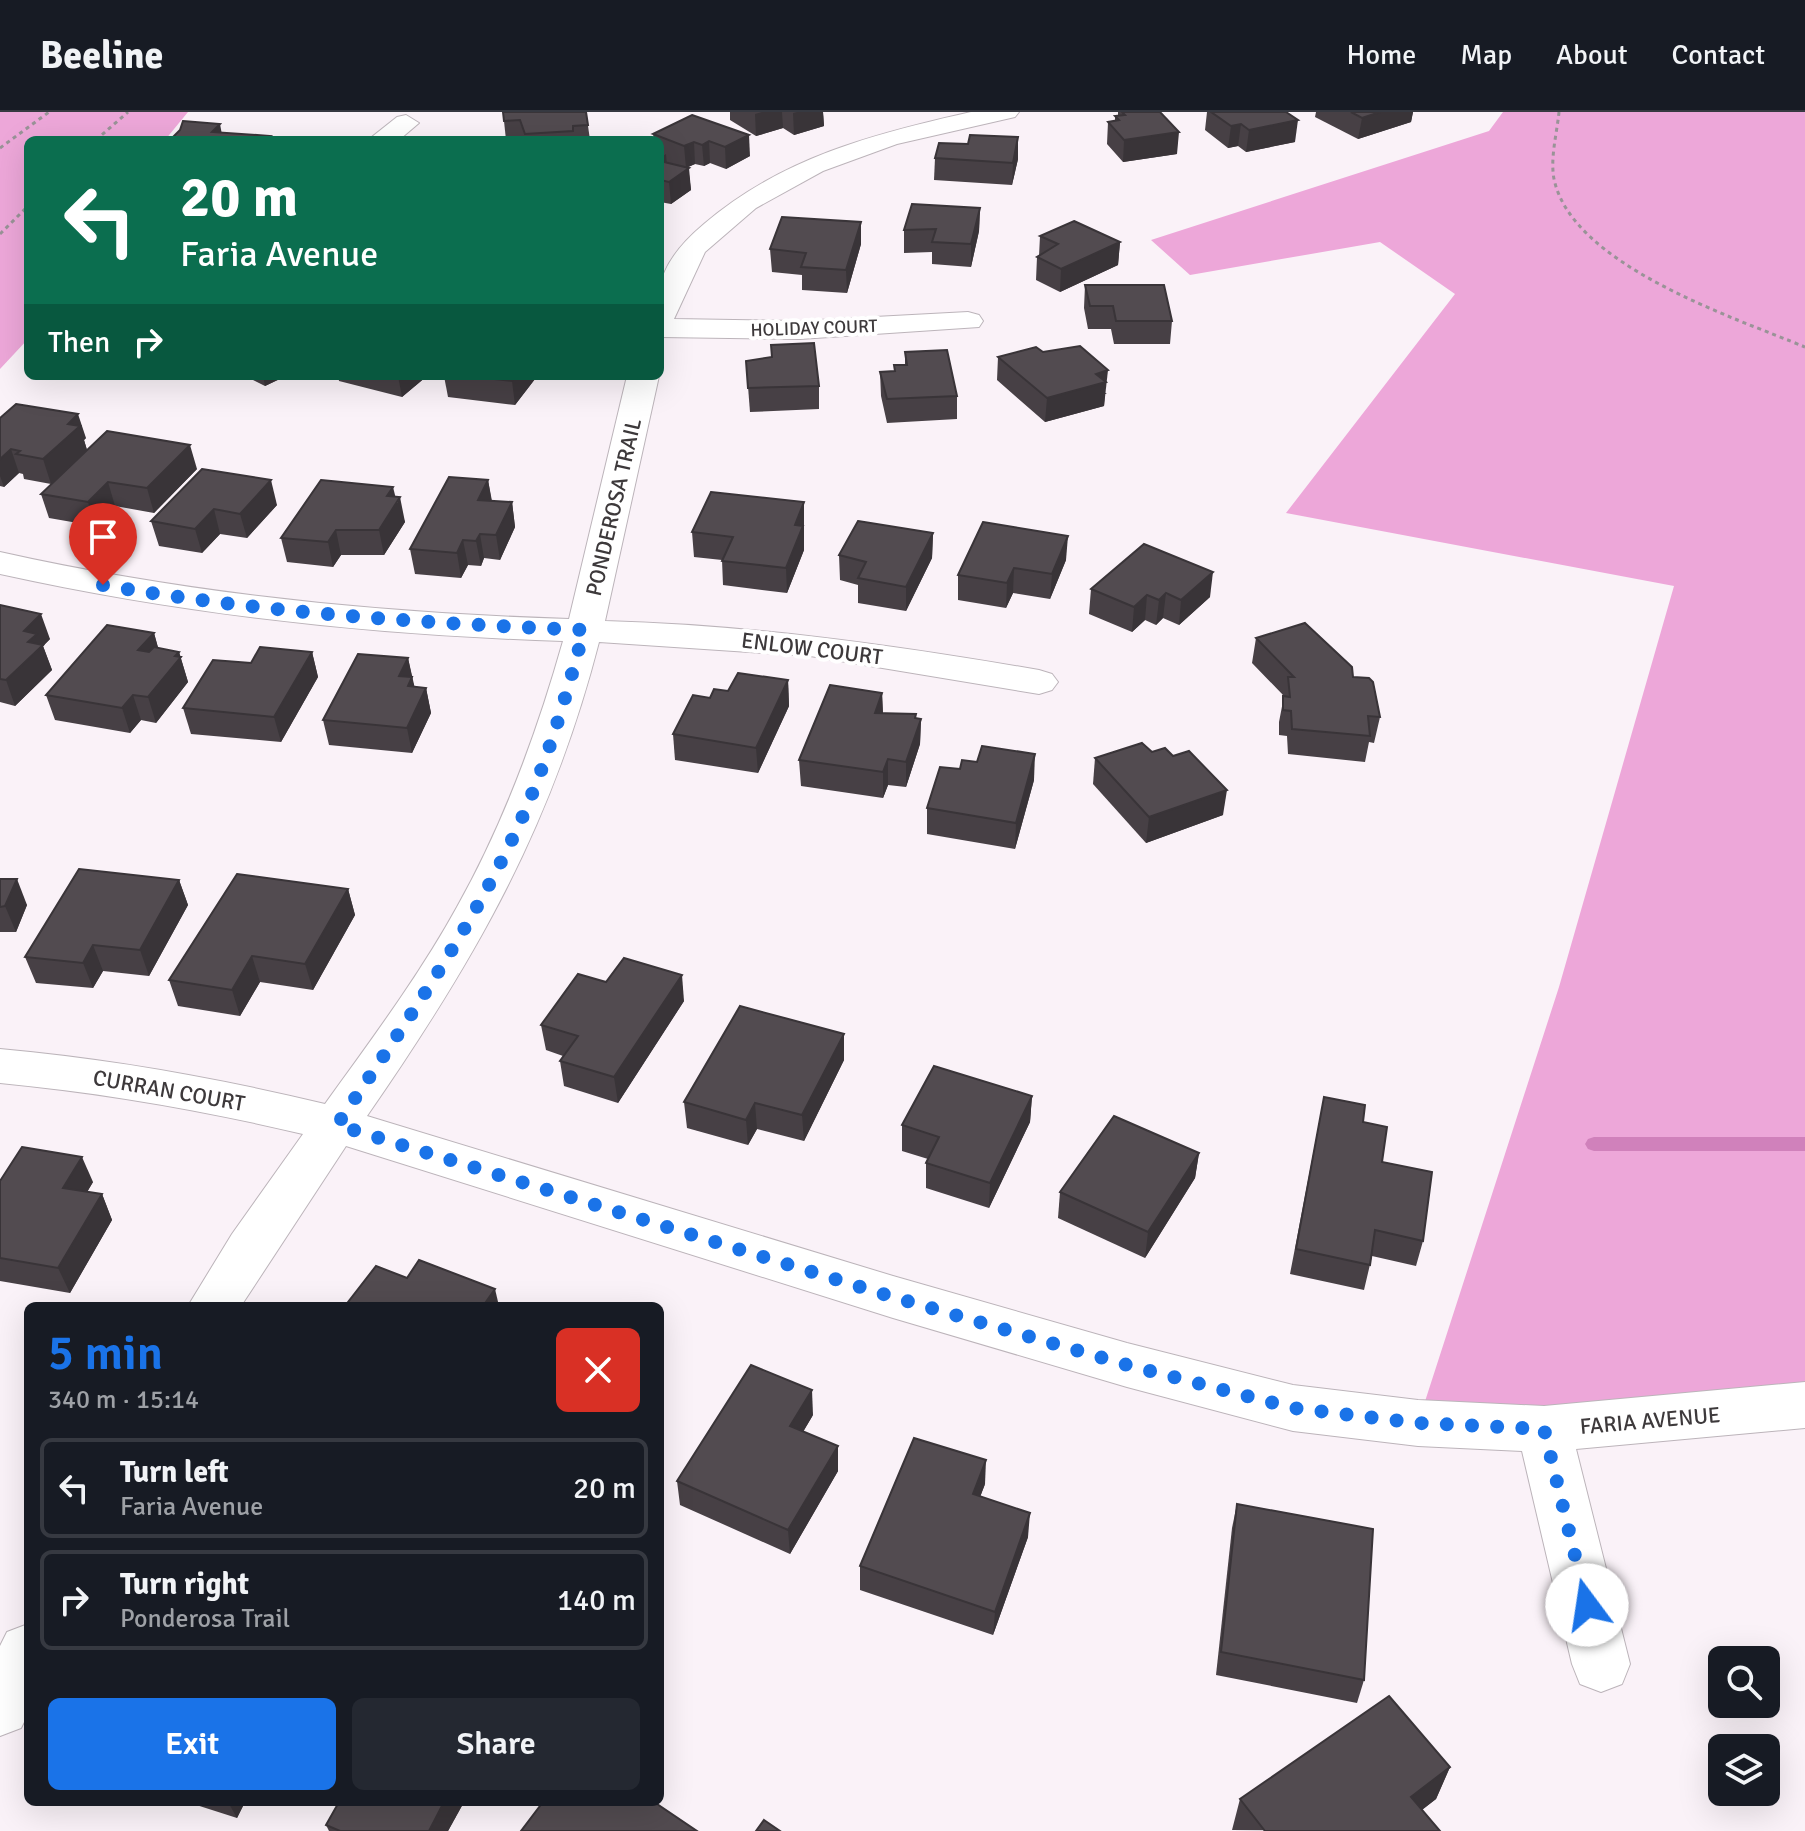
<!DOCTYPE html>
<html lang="en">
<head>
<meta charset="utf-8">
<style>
	:root { --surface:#171b24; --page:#242831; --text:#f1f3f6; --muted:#9ea1a6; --line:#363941; --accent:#1a73e8 }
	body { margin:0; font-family:Signika,sans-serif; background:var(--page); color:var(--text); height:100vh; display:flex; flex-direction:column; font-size:30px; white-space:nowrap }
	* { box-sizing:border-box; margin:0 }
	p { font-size:26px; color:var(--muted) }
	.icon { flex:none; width:44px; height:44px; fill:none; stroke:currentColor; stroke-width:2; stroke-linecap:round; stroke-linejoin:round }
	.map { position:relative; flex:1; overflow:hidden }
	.side { position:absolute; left:24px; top:1190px; width:640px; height:504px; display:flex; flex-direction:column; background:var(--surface); border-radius:12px; box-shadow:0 8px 32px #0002 }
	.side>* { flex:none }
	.guide { position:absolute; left:24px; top:24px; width:640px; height:244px; border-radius:12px; box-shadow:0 8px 32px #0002; background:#0b6e4f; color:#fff; overflow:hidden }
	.fabs { position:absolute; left:1708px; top:1534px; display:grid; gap:16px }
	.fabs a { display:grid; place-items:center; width:72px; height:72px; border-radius:12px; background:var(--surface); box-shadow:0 8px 32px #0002; font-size:40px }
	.pin { position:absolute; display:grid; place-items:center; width:68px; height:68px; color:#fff; margin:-82px -34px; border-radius:50% 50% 50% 0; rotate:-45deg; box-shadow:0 0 8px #0007 }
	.pin .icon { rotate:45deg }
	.me { position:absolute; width:88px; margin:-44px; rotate:346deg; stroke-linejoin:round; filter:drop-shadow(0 0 6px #0008) }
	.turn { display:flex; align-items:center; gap:28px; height:168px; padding:0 24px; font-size:36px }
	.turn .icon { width:104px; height:104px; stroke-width:2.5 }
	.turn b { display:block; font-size:56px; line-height:68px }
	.then { display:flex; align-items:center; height:76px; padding:0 24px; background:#0003; gap:16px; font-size:30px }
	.round { display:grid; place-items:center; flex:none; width:84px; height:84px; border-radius:12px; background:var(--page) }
	.head { display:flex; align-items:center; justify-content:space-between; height:136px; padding:0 24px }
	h1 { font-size:48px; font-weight:600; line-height:60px; color:var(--accent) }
	.cta { display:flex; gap:16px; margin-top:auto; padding:16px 24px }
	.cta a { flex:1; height:92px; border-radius:12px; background:var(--accent); color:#fff; font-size:32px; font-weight:600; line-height:92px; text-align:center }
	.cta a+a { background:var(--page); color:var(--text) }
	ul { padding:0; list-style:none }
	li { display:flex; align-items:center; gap:24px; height:100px; margin:0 16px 12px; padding:0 8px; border:4px solid var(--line); border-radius:12px }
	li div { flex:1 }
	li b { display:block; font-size:30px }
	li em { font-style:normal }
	header { display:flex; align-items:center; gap:48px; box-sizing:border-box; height:112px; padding:0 40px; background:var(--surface); border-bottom:2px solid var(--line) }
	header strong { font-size:38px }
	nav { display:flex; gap:44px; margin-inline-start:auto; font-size:28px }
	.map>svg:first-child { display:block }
	.green { fill:#eda7d9 }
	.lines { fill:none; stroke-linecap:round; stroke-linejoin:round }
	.stream { fill:#d081bb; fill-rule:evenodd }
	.minor-casing { stroke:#bcb4ba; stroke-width:2 }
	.path { stroke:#999397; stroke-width:3; stroke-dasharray:4 4; stroke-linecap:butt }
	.minor { fill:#fff; fill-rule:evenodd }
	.wall { fill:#474045 }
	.shaded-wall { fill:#393438 }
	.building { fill:#524b50; stroke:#393438; stroke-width:2 }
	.route { stroke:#1a73e8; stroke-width:14; stroke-dasharray:0 25.2 }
	.labels { text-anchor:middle; stroke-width:8; stroke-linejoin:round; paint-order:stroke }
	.far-street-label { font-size:18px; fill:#3d393b; stroke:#fff }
	.street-label { font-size:22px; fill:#3d393b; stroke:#fff }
</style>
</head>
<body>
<header>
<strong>Beeline</strong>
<nav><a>Home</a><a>Map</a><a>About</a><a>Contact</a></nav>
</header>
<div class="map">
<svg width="1805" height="1719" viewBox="0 0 1805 1719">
	<rect width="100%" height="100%" fill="#faf2f8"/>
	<!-- green -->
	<g class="green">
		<polygon points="0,0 188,0 165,28 28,28 28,227 0,257"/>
		<polygon points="1503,0 1805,0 1805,1293 1418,1311 1559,875 1674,474 1286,401 1455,182 1380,130 1190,163 1151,128 1489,19"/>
	</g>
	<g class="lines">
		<!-- stream -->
		<polygon class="stream" points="1594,1025 1805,1025 1805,1039 1594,1039 1588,1037 1585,1032 1588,1027"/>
		<!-- minor casing -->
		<g class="minor-casing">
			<g id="minor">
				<path d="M971 0H1019L1015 5 897 32 823 59 756 96 705 140 674 207 800 209 968 200 979 203 983 209 979 215 800 227 660 225C660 209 658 192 660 176 664 150 685 128 704 112 781 46 873 22 971 0Z"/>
				<polygon points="406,3 419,11 399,28 368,28 397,5"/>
				<path d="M627 264H659L605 509C752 513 894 533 1039 558L1052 562 1058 570 1052 578 1039 582 810 544 599 530C551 716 475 848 367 1004L893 1164 1127 1231 1293 1273 1418 1288 1544 1294 1805 1270V1316L1576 1337 1630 1552 1622 1572 1601 1580 1580 1572 1572 1552 1522 1339 1418 1334 1293 1319 1127 1275 893 1206 346 1034 241 1194H188L232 1122 303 1022C202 998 103 981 0 971V937C111 947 217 966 325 992 371 928 419 864 457 795 504 711 537 621 563 529 373 523 185 503 0 462V440C188 482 377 501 569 507Z"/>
				<polygon points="28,1512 28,1602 21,1616 0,1624 0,1534 7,1520"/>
			</g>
		</g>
		<!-- path -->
		<g class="path">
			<path d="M1559 0C1557 21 1550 46 1554 67 1572 153 1733 205 1805 235"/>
			<polyline points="96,28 128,0"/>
			<polyline points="0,36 49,0"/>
			<polyline points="0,122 28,94"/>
		</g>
		<!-- minor -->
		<use href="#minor" class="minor"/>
	</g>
	<!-- wall -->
	<g class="wall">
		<polygon points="586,0 590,28 506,28 504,9"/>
		<polygon points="730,0 823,0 824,14 794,23 783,16 756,24 730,8"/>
		<polygon points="1118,0 1160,0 1177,42 1123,50 1107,32 1108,10 1115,9 1115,4 1118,4"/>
		<polygon points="1207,0 1286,0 1295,30 1246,40 1238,34 1228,36 1205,18"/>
		<polygon points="1316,0 1413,0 1411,10 1358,27 1315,5"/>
		<polygon points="692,3 750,44 726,57 710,51 704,54 695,52 688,55 691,78 671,92 660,90 660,28 654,28 653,22"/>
		<polygon points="1018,25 1018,47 1012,73 934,68 935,46 968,32"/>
		<polygon points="980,96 979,119 971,155 932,152 932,140 904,141 904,118"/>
		<polygon points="861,110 861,132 847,181 802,178 802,163 772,160 770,137"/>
		<polygon points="1040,124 1120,130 1118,153 1060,180 1036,168 1037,145 1039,144"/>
		<polygon points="1085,173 1172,209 1170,232 1114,232 1111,217 1088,217 1084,196"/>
		<polygon points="905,240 957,284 957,307 887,311 881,284 880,260 894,259 894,253 905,253"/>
		<polygon points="1043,240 1107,282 1105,282 1104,294 1045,310 997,268 998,245"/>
		<polygon points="746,249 819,274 819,297 750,300"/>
		<polygon points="245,264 286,264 265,274"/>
		<polygon points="338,264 427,264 402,285 339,269"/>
		<polygon points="444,264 534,264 535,267 515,293 448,285"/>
		<polygon points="0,306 86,326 84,328 87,338 51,372 24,367 23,362 19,361 4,375 0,374"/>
		<polygon points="107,319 197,357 154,401 115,394 95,414 49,406 41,382"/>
		<polygon points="202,357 277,393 247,426 220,422 202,441 159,434 151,409"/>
		<polygon points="488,368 492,389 512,390 515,415 500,448 484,446 481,454 468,453 461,466 415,462 410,437"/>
		<polygon points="395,385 405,410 384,443 341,443 333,455 287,450 281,426"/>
		<polygon points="804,390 804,438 787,481 723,473 722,448 694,445 692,420"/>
		<polygon points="933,421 932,446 906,499 858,491 858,473 840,468 839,443"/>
		<polygon points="1066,448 1050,487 1013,481 1006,496 958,488 958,463"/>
		<polygon points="1091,477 1210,485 1179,513 1163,506 1156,513 1145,508 1132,520 1089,502"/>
		<polygon points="0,493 50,527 43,534 52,558 15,594 0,590"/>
		<polygon points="154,521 158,536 179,540 188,570 156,611 141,608 130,621 55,608 46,583"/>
		<polygon points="1256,526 1353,565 1380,605 1374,631 1369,630 1365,650 1288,642 1287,624 1279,623 1279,610 1284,584 1252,551"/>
		<polygon points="312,540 318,565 281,630 191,622 183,596 251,551"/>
		<polygon points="408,546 414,575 426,576 431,601 412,641 329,633 323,608"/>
		<polygon points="788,568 789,594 758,661 675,648 673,622 728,579"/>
		<polygon points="882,581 883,601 916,602 916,606 921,607 920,632 906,675 888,673 883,686 801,674 799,648"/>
		<polygon points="1152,640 1223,703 1146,731 1093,672 1095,646"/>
		<polygon points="1034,668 1015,737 927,722 927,696"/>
		<polygon points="0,767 27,793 16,820 0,820"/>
		<polygon points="179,768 188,793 149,864 103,859 93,876 36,871 25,845"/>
		<polygon points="348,777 355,803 313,878 260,870 240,904 178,894 169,868"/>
		<polygon points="606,870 684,889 618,991 564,974 560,949 563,944 546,938 541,913"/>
		<polygon points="844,922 844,948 804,1029 757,1017 748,1033 687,1016 684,990"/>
		<polygon points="1032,984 1030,1010 989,1096 926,1076 926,1051 928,1047 902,1039 902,1013"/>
		<polygon points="1324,985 1363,1010 1423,1129 1416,1154 1372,1144 1364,1178 1290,1162"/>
		<polygon points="1199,1041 1195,1066 1145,1146 1058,1106 1060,1080"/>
		<polygon points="0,1069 93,1070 87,1080 102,1082 112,1108 70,1181 0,1169"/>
		<polygon points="813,1303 803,1320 838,1334 838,1359 790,1442 680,1393 677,1369"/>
		<polygon points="985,1372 980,1385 1028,1425 993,1523 860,1478 860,1454"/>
		<polygon points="1237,1392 1364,1568 1357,1591 1216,1563 1232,1416"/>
		<polygon points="1450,1655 1436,1687 1422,1698 1440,1719 1232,1718 1240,1687"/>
		<polygon points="187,1690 245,1690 237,1706"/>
		<polygon points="339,1690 464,1690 448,1719 329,1719 326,1713"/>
	</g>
	<!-- shaded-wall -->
	<g class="shaded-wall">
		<polygon points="762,0 782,0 783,16 756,24 755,2"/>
		<polygon points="797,0 823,0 824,14 794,23 793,1"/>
		<polygon points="1380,0 1413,0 1411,10 1358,27 1362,6"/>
		<polygon points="1298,8 1295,30 1246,40 1249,18"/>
		<polygon points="220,12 223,28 212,20"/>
		<polygon points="1241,12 1238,34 1228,36 1231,14"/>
		<polygon points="1179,20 1177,42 1123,50 1124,28"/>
		<polygon points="749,23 750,44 726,57 725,35"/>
		<polygon points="1018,25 1018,47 1012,73 1013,51"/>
		<polygon points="709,29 710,51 704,54 702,33"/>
		<polygon points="694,30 695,52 686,56 684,34"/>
		<polygon points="666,42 668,64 660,68 660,46"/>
		<polygon points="689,56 691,78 671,92 669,70"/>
		<polygon points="980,96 979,119 971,155 971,132"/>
		<polygon points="861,110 861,132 847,181 846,158"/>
		<polygon points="1120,130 1118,153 1060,180 1061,157"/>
		<polygon points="1108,258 1104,294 1045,310 1047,286 1096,262"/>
		<polygon points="263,264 286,264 265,274"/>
		<polygon points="398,264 427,264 402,285"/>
		<polygon points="516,264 534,264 535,267 515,293 512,269"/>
		<polygon points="78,302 86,326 84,328 87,338 51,372 43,347 68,312"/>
		<polygon points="190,333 197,357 154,401 147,376"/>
		<polygon points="11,337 19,361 4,375 0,364 0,347"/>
		<polygon points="271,368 277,393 247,426 240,402"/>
		<polygon points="488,368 492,392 478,388"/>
		<polygon points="108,370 115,394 95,414 88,390"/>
		<polygon points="393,375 397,391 400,385 405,410 384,443 379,418 387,384"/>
		<polygon points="512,390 515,415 500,448 496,423"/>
		<polygon points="804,390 804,438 787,481 786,456 795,413"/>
		<polygon points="214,397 220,422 202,441 195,417"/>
		<polygon points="336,418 341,443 333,455 328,430"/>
		<polygon points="933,421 932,446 906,499 906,475"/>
		<polygon points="480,422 484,446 481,454 476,429"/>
		<polygon points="1068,424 1066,448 1050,487 1052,462"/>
		<polygon points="463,428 468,453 461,466 457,441"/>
		<polygon points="1014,456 1013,481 1006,496 1007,471"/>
		<polygon points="1213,460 1210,485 1179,513 1181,488"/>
		<polygon points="1166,481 1163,506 1156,513 1159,488"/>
		<polygon points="1147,483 1145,508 1132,520 1134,495"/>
		<polygon points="41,502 50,527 43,534 52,558 15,594 6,568 24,519"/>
		<polygon points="154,521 161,546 138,538"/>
		<polygon points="179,540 188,570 156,611 148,585"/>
		<polygon points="312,540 318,565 281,630 274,605"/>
		<polygon points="408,546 418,590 399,564"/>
		<polygon points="788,568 789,594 758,661 756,636"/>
		<polygon points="426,576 431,601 412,641 407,616"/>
		<polygon points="882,581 883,606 875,601"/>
		<polygon points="133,583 141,608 130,621 122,596"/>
		<polygon points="916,602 916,621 921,607 920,632 906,675 906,650"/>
		<polygon points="1035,642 1034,668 1015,737 1016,711"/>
		<polygon points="888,647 888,673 883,686 883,660"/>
		<polygon points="1227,678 1223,703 1146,731 1149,705"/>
		<polygon points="17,767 27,793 16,820 5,794"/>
		<polygon points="179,768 188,793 149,864 140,838"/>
		<polygon points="348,777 355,803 313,878 305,852"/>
		<polygon points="93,833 103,859 93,876 83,851"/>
		<polygon points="252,844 260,870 240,904 232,878"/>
		<polygon points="682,863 684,889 618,991 614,965"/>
		<polygon points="844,922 844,948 804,1029 802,1003"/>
		<polygon points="1032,984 1030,1010 989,1096 990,1071"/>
		<polygon points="755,991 757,1017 748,1033 746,1008"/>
		<polygon points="1199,1041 1195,1066 1145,1146 1148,1120"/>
		<polygon points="82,1045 93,1070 74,1102 63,1076"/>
		<polygon points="102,1082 112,1108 70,1181 58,1156"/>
		<polygon points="495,1177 499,1194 483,1194"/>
		<polygon points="812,1278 813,1303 792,1338 790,1314"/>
		<polygon points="838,1334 838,1359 790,1442 788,1418"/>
		<polygon points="986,1348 985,1372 972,1406 973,1382"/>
		<polygon points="1030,1401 1028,1425 993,1523 995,1500"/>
		<polygon points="1450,1655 1436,1687 1398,1716 1411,1685"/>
		<polygon points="228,1690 245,1690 237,1706"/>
		<polygon points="444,1690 464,1690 448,1719 429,1719"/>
	</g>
	<!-- building -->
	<g class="building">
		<polygon points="503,0 586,0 588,13 573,14 573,19 525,22 520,8 504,9"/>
		<polygon points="1122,0 1160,0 1179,20 1124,28 1108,10 1119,8 1115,4 1125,3"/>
		<polygon points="1211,0 1286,0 1298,8 1249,18 1241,12 1231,14"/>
		<polygon points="1351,0 1380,0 1362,6"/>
		<polygon points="692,3 749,23 725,35 709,29 702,33 694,30 684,34 653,22"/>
		<polygon points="183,9 220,12 212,20 271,24 268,28 170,28 180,18"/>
		<polygon points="970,23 1018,25 1013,51 935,46 939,31 968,32"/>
		<polygon points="660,49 689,56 669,70 660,68"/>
		<polygon points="912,92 980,96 971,132 932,130 936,117 904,118"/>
		<polygon points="782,105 861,110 846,158 801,155 806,141 770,137"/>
		<polygon points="1074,109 1120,130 1061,157 1037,145 1058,132 1040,124"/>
		<polygon points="1085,173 1164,173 1172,209 1116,209 1113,194 1090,194"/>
		<polygon points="814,231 819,274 748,276 746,249 772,245 771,233"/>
		<polygon points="1080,234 1108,258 1096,262 1106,270 1047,286 998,245 1036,235 1043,240"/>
		<polygon points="947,238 957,284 887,287 880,260 895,259 894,253 907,253 905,240"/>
		<polygon points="468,264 516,264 512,269"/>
		<polygon points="16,292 78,302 68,312 80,314 43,347 16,342 20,339 11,337 0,347 0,306"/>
		<polygon points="107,319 190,333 147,376 108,370 88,390 41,382"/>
		<polygon points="202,357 271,368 240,402 214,397 195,417 151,409"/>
		<polygon points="449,365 488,368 478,388 512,390 496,423 480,422 476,429 463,428 457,441 410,437"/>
		<polygon points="321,368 393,375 387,384 400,385 379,418 336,418 328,430 281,426"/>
		<polygon points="711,380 804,390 795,413 803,414 786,456 722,449 733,425 692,420"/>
		<polygon points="858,409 933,421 906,475 858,466 866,450 839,443"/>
		<polygon points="983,410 1068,424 1052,462 1014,456 1007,471 958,463"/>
		<polygon points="1144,432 1213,460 1181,488 1166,481 1159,488 1147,483 1134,495 1091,477"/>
		<polygon points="0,493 41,502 24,519 37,522 28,530 43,533 6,568 0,567"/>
		<polygon points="1305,511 1352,555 1353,565 1369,566 1373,570 1380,605 1368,604 1370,624 1292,617 1291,599 1283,598 1283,584 1290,585 1288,565 1294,565 1256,526"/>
		<polygon points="107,513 154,521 138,538 149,540 154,535 179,540 175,544 181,545 148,585 133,583 122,596 46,583"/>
		<polygon points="260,535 312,540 274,605 183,596 213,548 251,551"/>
		<polygon points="358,542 408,546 399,564 412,565 408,574 426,576 407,616 323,608"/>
		<polygon points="738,561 788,568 756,636 673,622 693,583 710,586 714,577 728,579"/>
		<polygon points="830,573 882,581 875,601 916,602 915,606 921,607 906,650 888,647 883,660 799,648"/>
		<polygon points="1142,631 1152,640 1165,636 1173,644 1189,639 1227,678 1149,705 1095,646"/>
		<polygon points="982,634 1035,642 1016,711 927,696 940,655 960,657 962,648 977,650"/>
		<polygon points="79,757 179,768 140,838 93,833 83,851 25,845"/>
		<polygon points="237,762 348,777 305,852 252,844 232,878 169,868"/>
		<polygon points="0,767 17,767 5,794 0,795"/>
		<polygon points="624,846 682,863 614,965 560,949 578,924 541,913 578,862 606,870"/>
		<polygon points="740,894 844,922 802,1003 755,991 746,1008 684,990"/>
		<polygon points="934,954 1032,984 990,1071 926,1051 939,1025 902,1013"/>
		<polygon points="1324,985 1365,993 1363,1010 1387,1015 1382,1050 1432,1060 1423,1129 1375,1118 1370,1153 1296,1137"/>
		<polygon points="1114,1004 1199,1041 1148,1120 1060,1080"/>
		<polygon points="22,1035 82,1045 63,1076 102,1082 58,1156 0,1146 0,1069"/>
		<polygon points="419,1148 495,1177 483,1194 345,1194 376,1154 407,1166"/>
		<polygon points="751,1253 812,1278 790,1314 838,1334 788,1418 677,1369"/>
		<polygon points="914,1326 986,1348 973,1382 1030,1401 995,1500 860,1454"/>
		<polygon points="1237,1392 1373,1417 1364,1568 1221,1540"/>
		<polygon points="1389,1584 1450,1655 1411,1685 1440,1719 1265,1719 1240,1687"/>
		<polygon points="339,1690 444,1690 429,1719 340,1719 326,1713"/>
		<polygon points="543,1690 654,1690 697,1719 521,1719"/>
		<polygon points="764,1708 780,1719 756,1719"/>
	</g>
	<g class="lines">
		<!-- route -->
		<path class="route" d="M103 473C263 501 422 511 584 518 564 593 542 668 507 738 459 835 397 924 337 1013L893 1185 1127 1253 1266 1289 1293 1296 1418 1311 1544 1317 1587 1493"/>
	</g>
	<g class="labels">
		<!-- far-street labels -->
		<g class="far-street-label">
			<text transform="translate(814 216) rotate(-2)" y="6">HOLIDAY COURT</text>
		</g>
		<!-- street labels -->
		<g class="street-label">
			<text transform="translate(613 395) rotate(-77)" y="8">PONDEROSA TRAIL</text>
			<text transform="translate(812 536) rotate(7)" y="8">ENLOW COURT</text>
			<text transform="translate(169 978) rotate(10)" y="8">CURRAN COURT</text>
			<text transform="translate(1650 1308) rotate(-5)" y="8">FARIA AVENUE</text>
		</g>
	</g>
</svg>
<div class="fabs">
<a><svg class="icon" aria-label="search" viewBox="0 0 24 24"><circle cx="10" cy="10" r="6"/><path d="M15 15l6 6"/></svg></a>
<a><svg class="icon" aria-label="layers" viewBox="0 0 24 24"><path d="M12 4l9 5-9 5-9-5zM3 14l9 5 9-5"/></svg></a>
</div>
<div class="pin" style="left:103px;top:473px;background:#d93025"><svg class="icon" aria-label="arrive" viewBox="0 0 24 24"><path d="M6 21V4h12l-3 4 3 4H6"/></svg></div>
<svg class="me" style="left:1587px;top:1493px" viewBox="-20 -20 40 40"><circle r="19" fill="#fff"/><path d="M0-13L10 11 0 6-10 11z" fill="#1a73e8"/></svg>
<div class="guide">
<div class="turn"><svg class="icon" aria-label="left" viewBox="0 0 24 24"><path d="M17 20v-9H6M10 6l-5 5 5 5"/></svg><div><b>20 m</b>Faria Avenue</div></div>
<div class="then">Then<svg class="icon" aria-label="right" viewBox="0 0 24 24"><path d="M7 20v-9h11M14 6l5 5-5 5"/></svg></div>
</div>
<section class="side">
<div class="head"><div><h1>5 min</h1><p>340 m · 15:14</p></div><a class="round" style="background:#d93025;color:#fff"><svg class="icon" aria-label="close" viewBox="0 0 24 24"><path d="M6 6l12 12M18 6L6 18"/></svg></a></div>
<ul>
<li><svg class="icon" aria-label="left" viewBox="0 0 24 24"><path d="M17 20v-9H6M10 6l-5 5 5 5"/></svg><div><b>Turn left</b><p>Faria Avenue</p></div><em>20 m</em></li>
<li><svg class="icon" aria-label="right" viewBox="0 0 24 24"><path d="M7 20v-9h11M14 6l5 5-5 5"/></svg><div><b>Turn right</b><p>Ponderosa Trail</p></div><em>140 m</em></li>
</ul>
<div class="cta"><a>Exit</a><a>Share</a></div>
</section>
</div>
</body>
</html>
